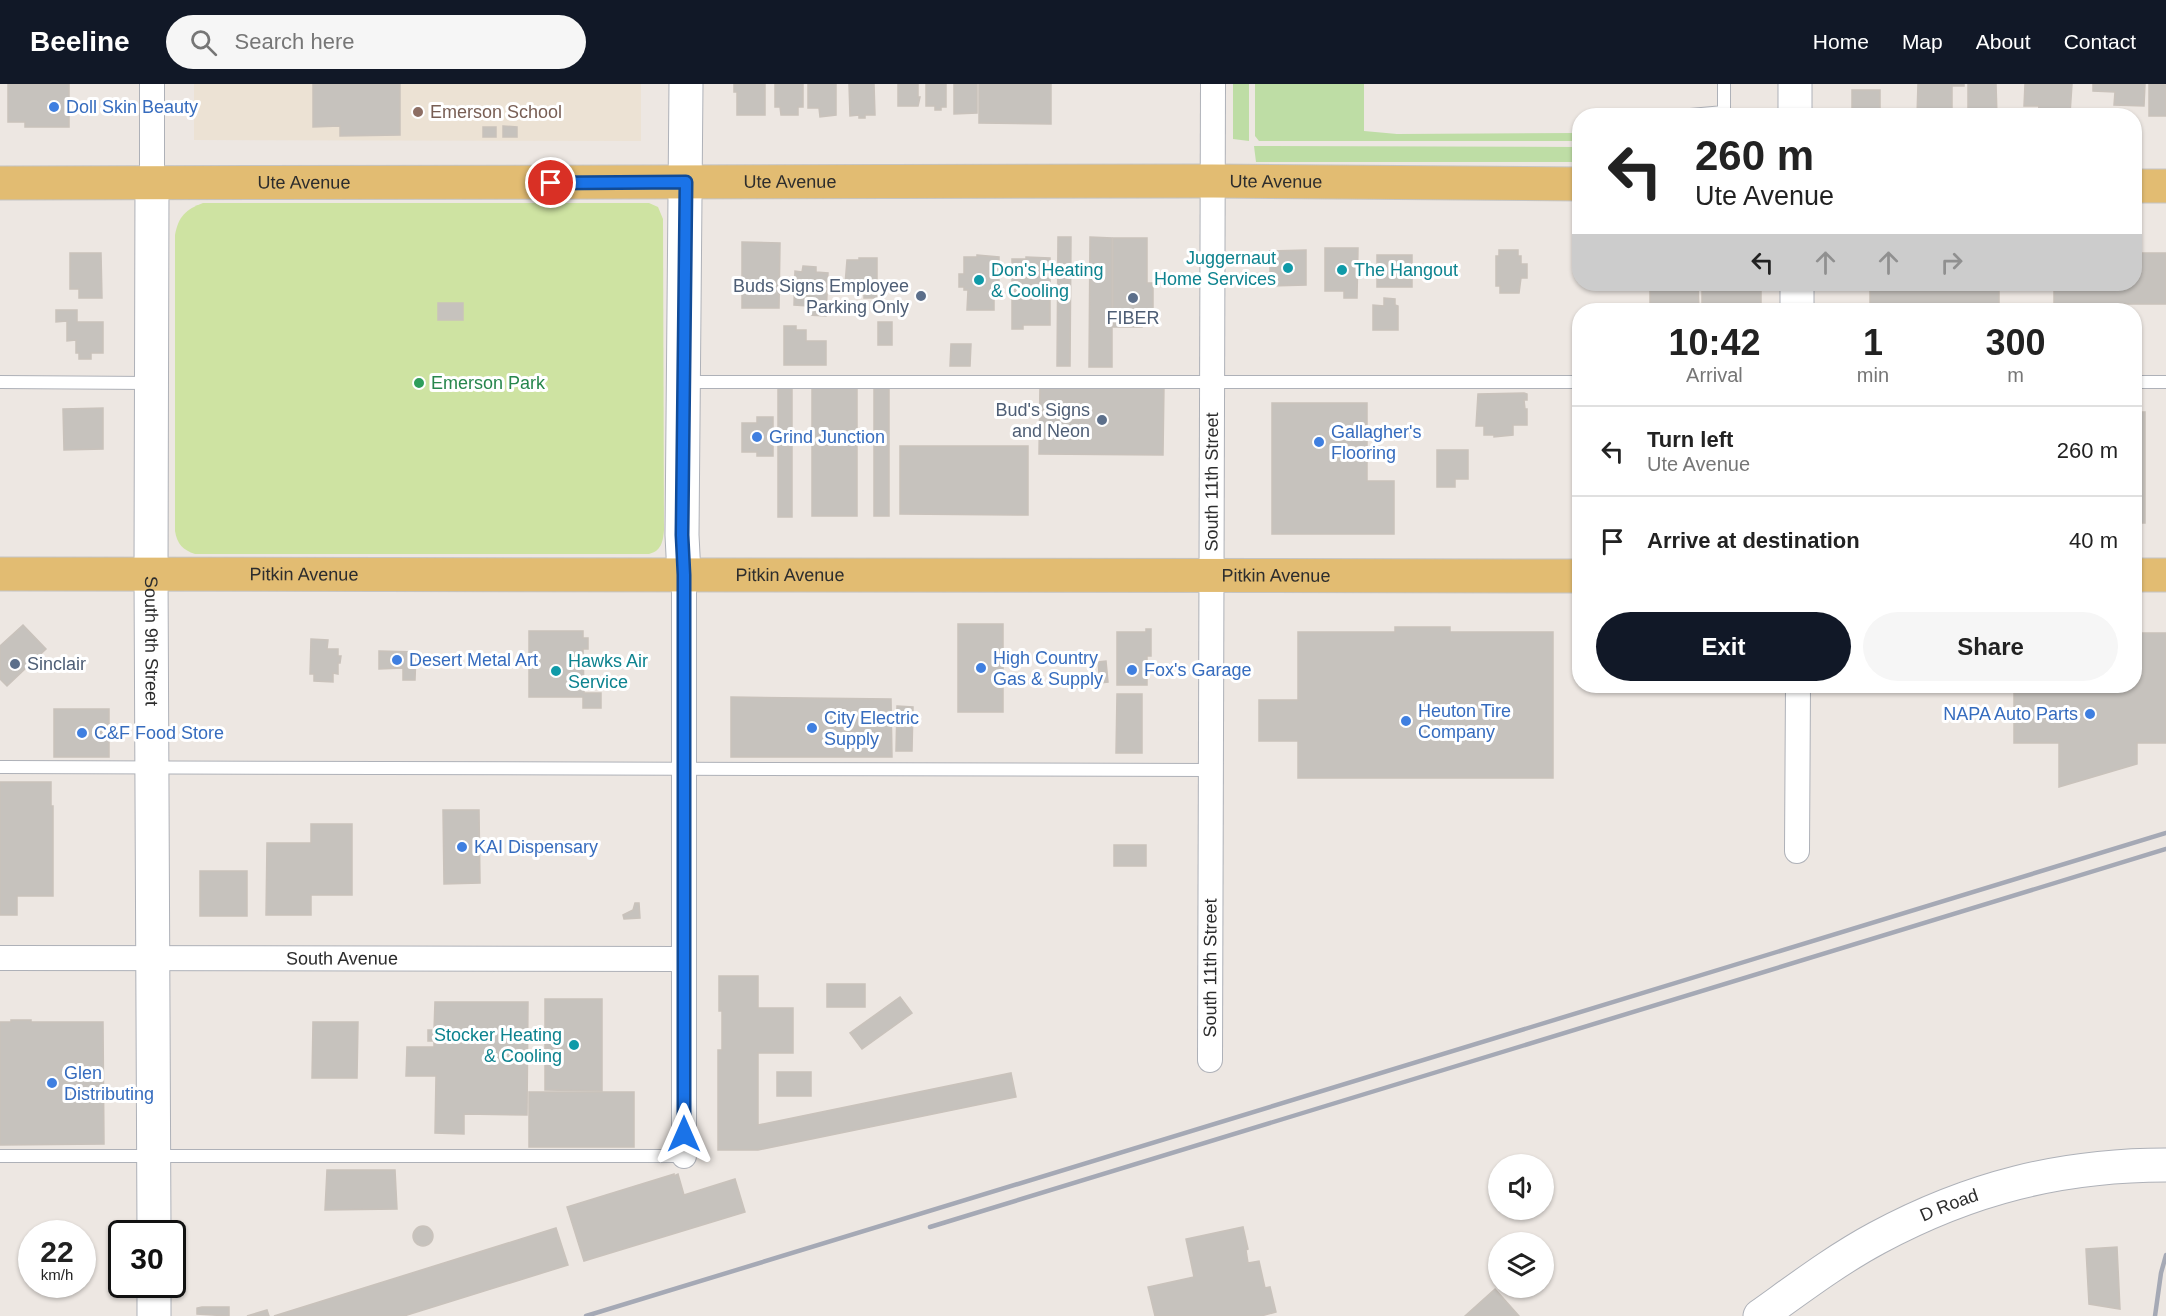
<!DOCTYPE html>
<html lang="en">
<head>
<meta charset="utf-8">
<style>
	:root { --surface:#fff; --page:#f6f6f6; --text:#222; --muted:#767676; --line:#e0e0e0; --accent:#111827 }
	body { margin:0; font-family:Helvetica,sans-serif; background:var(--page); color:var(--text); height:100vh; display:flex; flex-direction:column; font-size:22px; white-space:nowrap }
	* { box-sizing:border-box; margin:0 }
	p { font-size:20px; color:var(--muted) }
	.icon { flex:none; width:33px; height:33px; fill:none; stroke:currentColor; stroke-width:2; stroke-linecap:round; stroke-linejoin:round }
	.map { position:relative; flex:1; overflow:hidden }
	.details { position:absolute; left:1572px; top:219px; width:570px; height:390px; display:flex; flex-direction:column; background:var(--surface); border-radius:24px; box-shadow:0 2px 4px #0004 }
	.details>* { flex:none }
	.banner { position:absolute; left:1572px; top:24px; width:570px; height:183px; border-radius:24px; box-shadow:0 2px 4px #0004; background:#fff; color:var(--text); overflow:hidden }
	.tools { position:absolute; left:1488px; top:1070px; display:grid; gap:12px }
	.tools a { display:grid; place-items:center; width:66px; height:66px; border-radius:50%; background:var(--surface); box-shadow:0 2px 4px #0004; font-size:30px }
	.speed { position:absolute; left:18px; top:1136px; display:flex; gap:12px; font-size:30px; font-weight:700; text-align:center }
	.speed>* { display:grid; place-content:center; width:78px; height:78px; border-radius:50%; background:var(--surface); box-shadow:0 2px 4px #0004; line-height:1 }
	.speed small { font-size:15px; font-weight:400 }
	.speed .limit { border:3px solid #111; border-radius:9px; background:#fff; color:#111 }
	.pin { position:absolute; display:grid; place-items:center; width:51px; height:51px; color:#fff; margin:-26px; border:3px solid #fff; border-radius:50%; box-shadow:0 2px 6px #0007 }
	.me { position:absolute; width:66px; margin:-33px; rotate:0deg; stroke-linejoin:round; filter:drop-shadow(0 0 4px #0008) }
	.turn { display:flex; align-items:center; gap:21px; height:126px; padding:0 24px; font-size:27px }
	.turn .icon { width:78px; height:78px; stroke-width:2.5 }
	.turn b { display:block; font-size:42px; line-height:51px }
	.lanes { display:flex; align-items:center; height:57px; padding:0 24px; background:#0003; justify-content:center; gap:30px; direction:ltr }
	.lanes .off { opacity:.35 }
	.eta { display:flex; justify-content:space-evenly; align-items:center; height:102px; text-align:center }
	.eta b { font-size:36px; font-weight:700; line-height:42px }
	.action { display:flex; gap:12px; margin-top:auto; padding:12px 24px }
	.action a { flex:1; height:69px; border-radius:36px; background:var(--accent); color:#fff; font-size:24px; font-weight:700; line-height:69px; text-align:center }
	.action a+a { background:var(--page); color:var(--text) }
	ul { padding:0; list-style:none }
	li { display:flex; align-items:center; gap:18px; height:90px; padding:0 24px; border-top:2px solid var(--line) }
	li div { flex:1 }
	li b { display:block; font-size:22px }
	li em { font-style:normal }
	header { display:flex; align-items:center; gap:36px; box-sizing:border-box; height:84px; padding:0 30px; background:var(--accent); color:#fff }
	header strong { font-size:28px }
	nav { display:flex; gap:33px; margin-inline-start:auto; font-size:21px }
	.search { width:420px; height:54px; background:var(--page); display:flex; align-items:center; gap:15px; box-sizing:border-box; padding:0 21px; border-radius:33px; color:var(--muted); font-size:22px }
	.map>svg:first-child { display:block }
	.education { fill:#ece2d4 }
	.green { fill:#bedda5 }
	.pitch { fill:#cee3a2 }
	.building { fill:#c6c2bd; stroke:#c9c2bb; stroke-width:1.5 }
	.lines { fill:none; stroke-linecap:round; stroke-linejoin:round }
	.lane-casing { stroke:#aeb1b8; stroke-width:14 }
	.street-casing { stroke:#aeb1b8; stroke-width:26 }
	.secondary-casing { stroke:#aeb1b8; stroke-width:35 }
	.primary-casing { stroke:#c4c4c4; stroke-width:35 }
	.lane { stroke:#fff; stroke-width:12 }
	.street { stroke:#fff; stroke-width:24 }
	.secondary { stroke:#fff; stroke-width:33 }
	.primary { stroke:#e2bc72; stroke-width:33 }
	.rail { stroke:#a5a9b5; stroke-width:4.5 }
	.route-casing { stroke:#114b97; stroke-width:15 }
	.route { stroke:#1a73e8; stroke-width:10 }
	.shop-dot { fill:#3f7fe0; stroke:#fff; stroke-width:2 }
	.education-dot { fill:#8d6e63; stroke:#fff; stroke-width:2 }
	.culture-dot { fill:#0f9aa8; stroke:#fff; stroke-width:2 }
	.service-dot { fill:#5c6f8a; stroke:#fff; stroke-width:2 }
	.leisure-dot { fill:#2e9e5b; stroke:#fff; stroke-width:2 }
	.labels { text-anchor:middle; stroke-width:6; stroke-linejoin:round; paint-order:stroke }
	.shop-label { font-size:18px; fill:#366cbe; stroke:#fff; text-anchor:start }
	.education-label { font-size:18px; fill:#785e54; stroke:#fff; text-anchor:start }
	.street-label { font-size:18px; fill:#2d2d2d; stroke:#fff }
	.culture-label { font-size:18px; fill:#0d838f; stroke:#fff; text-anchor:start }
	.service-label { font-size:18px; fill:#4e5e75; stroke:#fff; text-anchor:end }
	.leisure-label { font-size:18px; fill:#27864d; stroke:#fff; text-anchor:start }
</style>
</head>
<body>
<header>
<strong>Beeline</strong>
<div class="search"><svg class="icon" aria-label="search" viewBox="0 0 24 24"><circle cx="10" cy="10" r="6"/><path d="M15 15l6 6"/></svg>Search here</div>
<nav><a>Home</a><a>Map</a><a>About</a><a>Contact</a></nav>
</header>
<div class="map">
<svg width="2166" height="1232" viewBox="0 0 2166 1232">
	<rect width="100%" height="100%" fill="#ede7e2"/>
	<!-- education -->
	<polygon class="education" points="194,0 641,0 641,57 194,56"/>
	<!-- green -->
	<g class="green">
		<polygon points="1233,0 1249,0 1249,57 1233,55"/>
		<polygon points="1255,0 1364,0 1364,47 1397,50 1579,49 1579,57 1259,57 1255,52"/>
		<polygon points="1254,62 1579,63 1579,78 1256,78"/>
	</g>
	<!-- pitch -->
	<path class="pitch" d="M203 119H649L658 123 663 135 664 446C663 458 661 467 649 470H195C183 466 177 460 175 447V151C178 133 186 125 203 119Z"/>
	<!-- building -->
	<g class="building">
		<polygon points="8,0 69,0 69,43 25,43 25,38 8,38"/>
		<polygon points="313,0 400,0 400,51 340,52 340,42 313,43"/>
		<polygon points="734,0 765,0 765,31 737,31 737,8 734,8"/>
		<polygon points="775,0 803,0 803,23 798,23 798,31 781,31 780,23 775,23"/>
		<polygon points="808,0 836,0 836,31 820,33 819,24 808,24"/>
		<polygon points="849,0 874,0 875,31 865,31 865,34 859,34 859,31 850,32"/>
		<polygon points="898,0 918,0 918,13 920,13 918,22 898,22"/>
		<polygon points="926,0 946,0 946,23 941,23 941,26 935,26 935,22 926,22"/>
		<polygon points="954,0 977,0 977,29 954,30"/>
		<polygon points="979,0 1051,0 1051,40 979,39"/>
		<polygon points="1918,0 1964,0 1964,2 1952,2 1952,32 1917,32"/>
		<polygon points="1968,0 1996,0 1997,32 1968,32"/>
		<polygon points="2025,0 2072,0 2070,30 2038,29 2039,22 2024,22"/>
		<polygon points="2093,0 2145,0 2144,22 2114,21 2115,8 2093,7"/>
		<rect x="2149" y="0" width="17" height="32"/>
		<rect x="1852" y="6" width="28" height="26"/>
		<polygon points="503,42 517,43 517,53 503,53"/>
		<rect x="483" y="43" width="13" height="10"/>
		<polygon points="1058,153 1071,153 1070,282 1057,282"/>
		<polygon points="1090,153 1112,154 1112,283 1089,283"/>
		<polygon points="1113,154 1147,154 1147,199 1153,199 1153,230 1142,230 1142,243 1113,243"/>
		<polygon points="742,158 780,159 779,224 742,224"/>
		<polygon points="1325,164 1358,164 1357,214 1344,214 1344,207 1325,207"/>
		<polygon points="1306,166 1306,201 1270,202 1270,167"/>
		<polygon points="1499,166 1518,166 1518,172 1521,172 1521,180 1527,180 1527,194 1521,194 1519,209 1500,209 1500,202 1496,202 1496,172 1499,172"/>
		<polygon points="70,169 101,169 102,214 79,214 79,205 70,205"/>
		<polygon points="2134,169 2166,169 2166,220 2054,220 2054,200 2134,200"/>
		<polygon points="977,171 999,173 999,205 994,205 994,226 967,226 968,206 964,206 964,203 959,203 959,190 964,190 964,173 977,173"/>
		<rect x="1377" y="171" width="35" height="32"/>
		<polygon points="1026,173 1050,174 1050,241 1023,241 1023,245 1012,245 1012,175 1026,175"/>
		<polygon points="859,174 877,174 877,214 864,214 864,201 845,201 847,176 859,176"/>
		<polygon points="803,182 816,183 816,188 828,189 826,232 808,231 809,222 794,221 795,187 802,188"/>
		<polygon points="1650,200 1698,200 1699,226 1652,226 1650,224"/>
		<polygon points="1702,200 1761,200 1761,225 1702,226"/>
		<rect x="1870" y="200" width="129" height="26"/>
		<polygon points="1384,214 1395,215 1395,221 1398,222 1398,246 1373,246 1373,221 1384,222"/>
		<rect x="438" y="219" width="25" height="17"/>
		<polygon points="56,226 77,226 77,238 103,238 103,269 91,269 91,275 79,275 79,269 76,269 76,256 67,257 67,237 56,238"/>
		<rect x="878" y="238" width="14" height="23"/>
		<polygon points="784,242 796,242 796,246 806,246 806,257 826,257 826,281 784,281"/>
		<polygon points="951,260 971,260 970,282 950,282"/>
		<polygon points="1040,300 1164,301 1163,371 1039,370"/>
		<rect x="874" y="302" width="15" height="130"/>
		<rect x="778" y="304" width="14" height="129"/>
		<rect x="812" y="304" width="45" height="128"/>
		<polygon points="1524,309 1527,310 1527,316 1524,316 1525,325 1527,325 1527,341 1513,341 1513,351 1494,353 1494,351 1484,351 1484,342 1476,342 1478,310"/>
		<polygon points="1272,319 1367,319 1367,397 1394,397 1394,450 1272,450"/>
		<polygon points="103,324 103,365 64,366 63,325"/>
		<rect x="2134" y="328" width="11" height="111"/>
		<polygon points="757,333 773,333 773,372 757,372 757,368 742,368 742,339 757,339"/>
		<polygon points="900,362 1028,362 1028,431 900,430"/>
		<polygon points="1437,366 1468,366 1468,395 1455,395 1455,403 1437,403"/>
		<rect x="958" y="540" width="45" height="88"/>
		<polygon points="23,541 46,565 7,602 0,595 0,562"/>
		<polygon points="1395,543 1450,543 1450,548 1553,548 1553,694 1298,694 1298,657 1259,657 1259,616 1298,616 1298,548 1395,548"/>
		<polygon points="1146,545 1151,545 1151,572 1147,572 1147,601 1117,601 1117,548 1146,548"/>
		<polygon points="529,547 583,547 583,554 588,554 588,565 583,565 584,609 601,609 601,624 583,624 583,613 529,613"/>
		<polygon points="2134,549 2166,549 2166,659 2137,659 2137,680 2059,703 2059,659 2014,659 2014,602 2134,602"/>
		<polygon points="311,555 328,556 327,565 338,565 338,572 341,572 340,579 338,579 338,590 333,589 333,598 314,597 314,590 310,590"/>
		<polygon points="379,567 416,568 415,596 403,596 403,584 379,585"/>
		<polygon points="1106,577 1108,598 1100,599 1098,578"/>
		<polygon points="1853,602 1882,602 1873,602 1873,608 1859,608 1859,602"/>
		<polygon points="1117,610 1142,610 1142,669 1116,669"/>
		<polygon points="731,613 891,615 892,673 731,673"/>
		<polygon points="897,622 913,623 912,667 896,667"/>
		<rect x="54" y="625" width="55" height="48"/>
		<polygon points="0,698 51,698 51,722 53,722 53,812 17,812 17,831 0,831"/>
		<polygon points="443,726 479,726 480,799 444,800"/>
		<polygon points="311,740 352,740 352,811 311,811 311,831 266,831 267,759 311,759"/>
		<rect x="1114" y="761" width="32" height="21"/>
		<rect x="200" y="787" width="47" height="45"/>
		<polygon points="635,819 639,819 640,834 624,835 623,831 633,826"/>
		<polygon points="719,892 758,892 758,924 793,924 793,969 758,969 758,1041 1011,989 1016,1013 758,1066 718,1066 718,966 722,966 722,927 719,927"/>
		<rect x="827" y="900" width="38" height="23"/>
		<polygon points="900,913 912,929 862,965 850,949"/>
		<polygon points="545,915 602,915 602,1007 545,1006"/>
		<polygon points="435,918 528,918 527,1031 464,1030 464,1050 435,1049 436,992 406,992 407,963 434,963 434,957 428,957 428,946 434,946"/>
		<polygon points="11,936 31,936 31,938 103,938 104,1060 0,1061 0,938 11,938"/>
		<polygon points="313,938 358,938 357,994 312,994"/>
		<rect x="777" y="988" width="34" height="24"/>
		<rect x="529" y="1008" width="105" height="55"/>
		<polygon points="327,1086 395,1086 397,1125 325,1126"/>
		<polygon points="674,1090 674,1092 678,1090 684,1111 735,1095 745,1128 584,1177 567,1123"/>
		<circle cx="423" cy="1152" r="10"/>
		<polygon points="1243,1143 1248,1165 1246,1166 1248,1179 1259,1177 1265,1204 1270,1203 1276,1228 1261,1232 1155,1232 1148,1203 1194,1193 1186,1155"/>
		<polygon points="556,1144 568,1181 404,1232 274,1232"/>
		<polygon points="2117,1163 2120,1225 2089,1220 2086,1165"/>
		<polygon points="1495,1205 1519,1232 1465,1232"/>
		<polygon points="202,1223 229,1223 229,1232 197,1230 197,1224"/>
		<polygon points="267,1226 269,1232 247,1232"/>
	</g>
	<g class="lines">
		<!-- lane casing -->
		<g class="lane-casing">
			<g id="lane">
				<polyline points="1679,32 1724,28 1724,0"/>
				<polyline points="0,298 150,299"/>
				<polyline points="684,298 1580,298"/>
				<polyline points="2134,298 2166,298"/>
				<polyline points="0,683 1212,686"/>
				<polyline points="0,1072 684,1072"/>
			</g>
		</g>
		<!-- street casing -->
		<g class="street-casing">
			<g id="street">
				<polyline points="152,99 152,0"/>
				<polyline points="684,491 684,1072"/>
				<polyline points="1797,767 1798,602"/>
				<path id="s1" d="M0 874 684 875"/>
				<path id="s2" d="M1210 976 1213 0"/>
			</g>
		</g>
		<!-- secondary casing -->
		<g class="secondary-casing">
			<g id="secondary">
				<polyline points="1795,32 1795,0"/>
				<path id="s3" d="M152 99 151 490 154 1149"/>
				<polyline points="1797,200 1797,226"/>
				<polyline points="684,491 682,451 686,0"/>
				<polyline points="154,1200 154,1232"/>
				<path id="s4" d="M1760 1232C1798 1205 1836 1176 1877 1154 1970 1104 2061 1081 2166 1081"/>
			</g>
		</g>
		<!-- primary casing -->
		<g class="primary-casing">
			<g id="primary">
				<path id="s5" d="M0 99 1213 97 1580 100"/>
				<polyline points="2134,102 2166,102"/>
				<path id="s6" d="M0 490 1580 492"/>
				<polyline points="2134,491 2166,491"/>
			</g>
		</g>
		<!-- lane -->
		<use href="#lane" class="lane"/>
		<!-- street -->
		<use href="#street" class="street"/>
		<!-- secondary -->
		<use href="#secondary" class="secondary"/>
		<!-- primary -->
		<use href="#primary" class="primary"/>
		<!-- rail -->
		<g class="rail">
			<polyline points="930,1143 2166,765"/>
			<polyline points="586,1232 2166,749"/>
			<polyline points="2155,1232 2161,1189 2166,1171"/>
		</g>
	</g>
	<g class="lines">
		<!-- route casing -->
		<g class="route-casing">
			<polyline id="route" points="551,99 686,98 682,451 684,491 684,1050"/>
		</g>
		<!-- route -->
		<use href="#route" class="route"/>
	</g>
	<!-- markers -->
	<g class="shop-dot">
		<circle cx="54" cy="23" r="6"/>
		<circle cx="757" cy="353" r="6"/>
		<circle cx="1319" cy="358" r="6"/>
		<circle cx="397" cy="576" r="6"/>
		<circle cx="981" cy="584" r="6"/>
		<circle cx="1132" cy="586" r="6"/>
		<circle cx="2090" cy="630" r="6"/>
		<circle cx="1406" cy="637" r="6"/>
		<circle cx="812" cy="644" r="6"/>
		<circle cx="82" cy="649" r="6"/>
		<circle cx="462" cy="763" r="6"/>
		<circle cx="52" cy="999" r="6"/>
	</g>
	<circle class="education-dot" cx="418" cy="28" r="6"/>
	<g class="culture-dot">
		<circle cx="1288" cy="184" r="6"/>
		<circle cx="1342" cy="186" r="6"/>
		<circle cx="979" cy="196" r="6"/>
		<circle cx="556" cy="587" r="6"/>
		<circle cx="574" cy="961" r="6"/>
	</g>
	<g class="service-dot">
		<circle cx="921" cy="212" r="6"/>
		<circle cx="1133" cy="214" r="6"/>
		<circle cx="1102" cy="336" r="6"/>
		<circle cx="15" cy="580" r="6"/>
	</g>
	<circle class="leisure-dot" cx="419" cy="299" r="6"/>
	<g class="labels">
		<!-- shop labels -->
		<g class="shop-label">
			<text x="66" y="29">Doll Skin Beauty</text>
			<text x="1331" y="354">Gallagher's<tspan x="1331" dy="21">Flooring</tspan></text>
			<text x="769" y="359">Grind Junction</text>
			<text x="993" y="580">High Country<tspan x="993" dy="21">Gas &amp; Supply</tspan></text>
			<text x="409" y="582">Desert Metal Art</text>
			<text x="1144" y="592">Fox's Garage</text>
			<text x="1418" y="633">Heuton Tire<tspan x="1418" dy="21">Company</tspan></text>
			<text x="2078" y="636" text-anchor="end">NAPA Auto Parts</text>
			<text x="824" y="640">City Electric<tspan x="824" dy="21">Supply</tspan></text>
			<text x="94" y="655">C&amp;F Food Store</text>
			<text x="474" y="769">KAI Dispensary</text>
			<text x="64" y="995">Glen<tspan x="64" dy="21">Distributing</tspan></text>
		</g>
		<!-- education labels -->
		<g class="education-label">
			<text x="430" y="34">Emerson School</text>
		</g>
		<!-- street labels -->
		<g class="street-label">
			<text dy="6" stroke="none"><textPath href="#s5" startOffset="1276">Ute Avenue</textPath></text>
			<text dy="6" stroke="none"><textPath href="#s5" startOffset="790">Ute Avenue</textPath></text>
			<text dy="6" stroke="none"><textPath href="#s5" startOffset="304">Ute Avenue</textPath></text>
			<text dy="6" stroke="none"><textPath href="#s2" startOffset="578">South 11th Street</textPath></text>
			<text dy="6" stroke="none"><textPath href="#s6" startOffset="304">Pitkin Avenue</textPath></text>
			<text dy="6" stroke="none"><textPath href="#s6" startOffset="790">Pitkin Avenue</textPath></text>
			<text dy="6" stroke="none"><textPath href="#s6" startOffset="1276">Pitkin Avenue</textPath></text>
			<text dy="6" stroke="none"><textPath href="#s3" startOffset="458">South 9th Street</textPath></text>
			<text dy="6" stroke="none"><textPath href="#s1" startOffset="342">South Avenue</textPath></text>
			<text dy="6" stroke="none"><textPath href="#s2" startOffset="92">South 11th Street</textPath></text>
			<text dy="6" stroke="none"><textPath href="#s4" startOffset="220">D Road</textPath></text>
		</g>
		<!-- culture labels -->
		<g class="culture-label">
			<text x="1276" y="180" text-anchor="end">Juggernaut<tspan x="1276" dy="21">Home Services</tspan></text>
			<text x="991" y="192">Don's Heating<tspan x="991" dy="21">&amp; Cooling</tspan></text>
			<text x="1354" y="192">The Hangout</text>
			<text x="568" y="583">Hawks Air<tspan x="568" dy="21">Service</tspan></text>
			<text x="562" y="957" text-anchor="end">Stocker Heating<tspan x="562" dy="21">&amp; Cooling</tspan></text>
		</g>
		<!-- service labels -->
		<g class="service-label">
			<text x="909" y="208">Buds Signs Employee<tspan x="909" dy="21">Parking Only</tspan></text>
			<text x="1133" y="240" text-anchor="middle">FIBER</text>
			<text x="1090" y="332">Bud's Signs<tspan x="1090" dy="21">and Neon</tspan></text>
			<text x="27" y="586" text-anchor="start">Sinclair</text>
		</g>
		<!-- leisure labels -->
		<g class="leisure-label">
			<text x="431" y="305">Emerson Park</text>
		</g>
	</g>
</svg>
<div class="tools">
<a><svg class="icon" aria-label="sound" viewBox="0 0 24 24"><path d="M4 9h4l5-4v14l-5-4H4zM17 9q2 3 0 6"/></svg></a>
<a><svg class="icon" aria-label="layers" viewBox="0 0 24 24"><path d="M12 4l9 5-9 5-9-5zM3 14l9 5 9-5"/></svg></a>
</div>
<div class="speed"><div>22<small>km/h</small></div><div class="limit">30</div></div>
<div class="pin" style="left:551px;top:99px;background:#d93025"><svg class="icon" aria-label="arrive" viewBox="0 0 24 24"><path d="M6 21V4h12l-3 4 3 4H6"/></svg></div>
<svg class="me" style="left:684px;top:1050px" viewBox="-20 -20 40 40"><path d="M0-17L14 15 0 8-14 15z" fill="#1a73e8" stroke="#fff" stroke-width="4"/></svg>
<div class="banner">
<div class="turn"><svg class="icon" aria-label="left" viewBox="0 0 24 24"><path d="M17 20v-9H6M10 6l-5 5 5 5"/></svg><div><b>260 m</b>Ute Avenue</div></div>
<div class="lanes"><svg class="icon" aria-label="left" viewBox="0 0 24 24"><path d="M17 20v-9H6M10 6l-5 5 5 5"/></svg><svg class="icon off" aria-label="ahead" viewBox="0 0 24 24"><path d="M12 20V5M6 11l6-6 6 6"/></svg><svg class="icon off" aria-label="ahead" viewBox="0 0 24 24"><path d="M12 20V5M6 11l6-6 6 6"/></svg><svg class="icon off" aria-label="right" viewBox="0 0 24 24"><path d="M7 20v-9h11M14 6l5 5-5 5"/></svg></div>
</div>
<section class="details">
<div class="eta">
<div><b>10:42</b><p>Arrival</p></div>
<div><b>1</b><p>min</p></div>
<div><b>300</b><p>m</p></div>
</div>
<ul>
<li><svg class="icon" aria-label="left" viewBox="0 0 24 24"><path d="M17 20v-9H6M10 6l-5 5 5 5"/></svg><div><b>Turn left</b><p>Ute Avenue</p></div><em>260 m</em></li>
<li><svg class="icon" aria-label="arrive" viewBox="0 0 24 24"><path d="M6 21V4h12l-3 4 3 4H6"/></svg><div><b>Arrive at destination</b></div><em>40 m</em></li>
</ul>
<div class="action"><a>Exit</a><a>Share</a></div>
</section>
</div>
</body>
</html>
